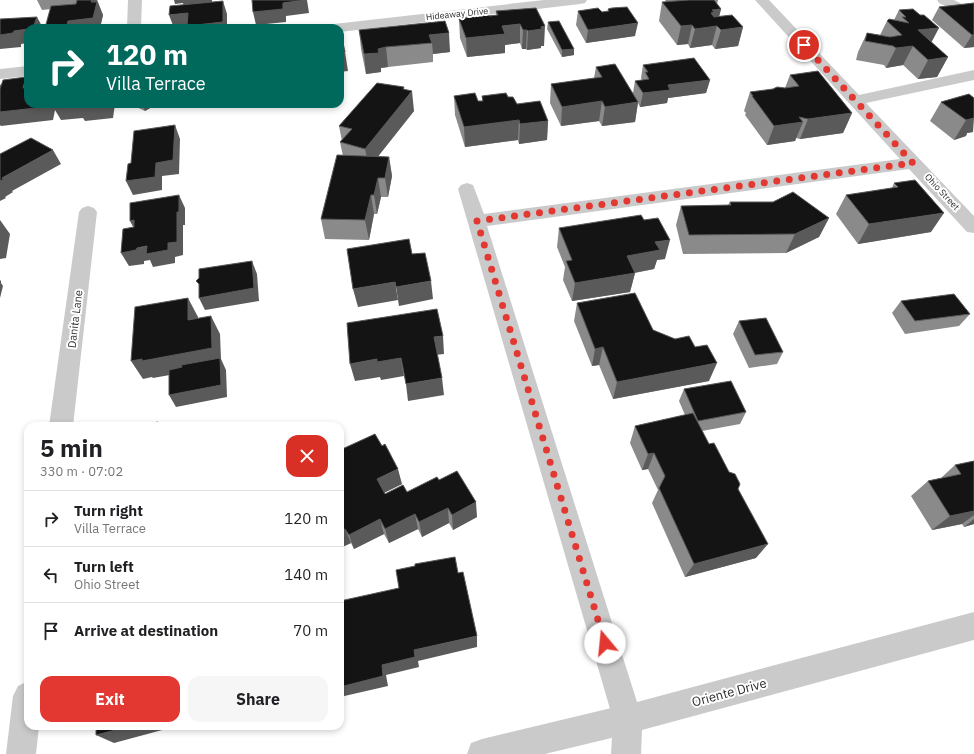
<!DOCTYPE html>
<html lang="en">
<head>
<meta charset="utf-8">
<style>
	:root { --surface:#fff; --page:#f6f6f6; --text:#202124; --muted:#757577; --line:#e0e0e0; --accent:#e23831 }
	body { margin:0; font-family:"IBM Plex Sans",sans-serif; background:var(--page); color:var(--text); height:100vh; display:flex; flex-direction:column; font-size:15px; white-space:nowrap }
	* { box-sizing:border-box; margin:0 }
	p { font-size:13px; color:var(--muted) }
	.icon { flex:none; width:22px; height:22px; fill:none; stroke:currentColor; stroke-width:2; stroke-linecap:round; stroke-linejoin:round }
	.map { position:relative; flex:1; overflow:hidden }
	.details { position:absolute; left:24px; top:422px; width:320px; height:308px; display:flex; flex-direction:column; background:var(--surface); border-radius:12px; box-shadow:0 2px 6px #0003 }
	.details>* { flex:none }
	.banner { position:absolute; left:24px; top:24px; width:320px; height:84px; border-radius:12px; box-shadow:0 2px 6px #0003; background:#00695c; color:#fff; overflow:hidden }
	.pin { position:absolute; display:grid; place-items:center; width:34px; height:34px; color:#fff; margin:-17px; border:2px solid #fff; border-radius:50%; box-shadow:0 1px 4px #0007 }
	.me { position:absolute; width:44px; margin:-22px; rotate:343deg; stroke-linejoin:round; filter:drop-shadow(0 0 3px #0008) }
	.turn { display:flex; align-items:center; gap:14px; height:84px; padding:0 16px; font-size:18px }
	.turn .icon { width:52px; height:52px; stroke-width:2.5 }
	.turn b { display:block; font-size:28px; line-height:34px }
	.round { display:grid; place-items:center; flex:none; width:42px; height:42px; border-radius:12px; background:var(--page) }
	.headline { display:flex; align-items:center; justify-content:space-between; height:68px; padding:0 16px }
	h1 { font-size:24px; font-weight:700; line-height:30px }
	.cta { display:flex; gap:8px; margin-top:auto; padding:8px 16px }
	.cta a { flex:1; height:46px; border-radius:12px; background:var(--accent); color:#fff; font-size:16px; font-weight:700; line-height:46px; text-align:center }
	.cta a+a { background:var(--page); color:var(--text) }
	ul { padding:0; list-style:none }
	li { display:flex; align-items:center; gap:12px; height:56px; padding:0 16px; border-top:1px solid var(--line) }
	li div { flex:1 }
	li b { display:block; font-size:15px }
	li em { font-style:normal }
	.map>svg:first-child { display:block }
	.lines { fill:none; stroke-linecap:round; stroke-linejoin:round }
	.minor { fill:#cacaca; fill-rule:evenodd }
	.tertiary { fill:#cacaca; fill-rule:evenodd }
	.wall { fill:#8a8a8a }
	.shaded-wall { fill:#5a5a5a }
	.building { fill:#141414; stroke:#5a5a5a }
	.route { stroke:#e23831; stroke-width:7; stroke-dasharray:0 12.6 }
	.labels { text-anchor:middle; stroke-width:4; stroke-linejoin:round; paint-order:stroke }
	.far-street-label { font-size:9px; fill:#2d2d2d; stroke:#fff }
	.street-label { font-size:11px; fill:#2d2d2d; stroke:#fff }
	.near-street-label { font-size:13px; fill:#2d2d2d; stroke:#fff }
</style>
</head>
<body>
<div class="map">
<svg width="974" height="754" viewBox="0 0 974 754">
	<rect width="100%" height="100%" fill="#fff"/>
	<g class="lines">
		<!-- minor -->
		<g class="minor">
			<polygon points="128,0 142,0 141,28 127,28"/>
			<polygon points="544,0 587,0 585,3 580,4 340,32 340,28 327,28 329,25 334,24"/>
			<polygon points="755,0 769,0 859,95 974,70 974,80 866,103 974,216 974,233 967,232 909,169 487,226 637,702 974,612 974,640 642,730 641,754 611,754 613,719 458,189 461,185 467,183 473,185 484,214 900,159"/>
			<polygon points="937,0 954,0 974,10 974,20 939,3"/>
			<polygon points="28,66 28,76 0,79 0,69"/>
			<polygon points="88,206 94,208 97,212 73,426 49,426 79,212 82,208"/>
			<polygon points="28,681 28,726 39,726 36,754 6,754 13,696 18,686"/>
		</g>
		<!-- tertiary -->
		<polygon class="tertiary" points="628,704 639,708 643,719 639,730 628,734 545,754 467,754 471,743 482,739"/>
	</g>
	<!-- wall -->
	<g class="wall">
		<polygon points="37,0 97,0 103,15 100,28 45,28 51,9 42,10"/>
		<polygon points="665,0 718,0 717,4 721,9 719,16 743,27 738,46 715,49 712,45 690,48 688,44 677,45 659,21 662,2 667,2"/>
		<polygon points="974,3 974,47 964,48 932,20 939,7"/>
		<polygon points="536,8 544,46 541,46 541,48 527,50 526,49 522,49 520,43 505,45 505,53 467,57 460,38 459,19 496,15 496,11"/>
		<polygon points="608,9 635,36 586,43 576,25 578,11 602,12 608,11"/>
		<polygon points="913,9 931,42 948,57 937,77 918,79 903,65 886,68 884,65 856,60 858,52 867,33 880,35 887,21 894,20 899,10"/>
		<polygon points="445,21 450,52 433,54 433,62 388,67 381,68 381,72 366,74 361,49 359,30"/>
		<polygon points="548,22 574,49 574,55 562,57 547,29"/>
		<polygon points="643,65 710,80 706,93 668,98 667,103 640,107 638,103 635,122 602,126 599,121 561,126 550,103 551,84 594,78 596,67 633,93 635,81 642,80 641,78"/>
		<polygon points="790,75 852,113 843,133 800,139 796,138 795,141 767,145 745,115 746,113 744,111 750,92 785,88"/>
		<polygon points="404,87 404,89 414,111 378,156 389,157 392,176 388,197 381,197 377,214 374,214 369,240 325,239 321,219 343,156 340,142 342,141 339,126"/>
		<polygon points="969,94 973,132 967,133 966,136 954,140 930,121 941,102"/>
		<polygon points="454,96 478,101 482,101 482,96 508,97 517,104 548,121 547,140 519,144 518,140 465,147 455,115"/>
		<polygon points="130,104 157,104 145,111"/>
		<polygon points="894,183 931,232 858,244 836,214 846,195 892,188"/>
		<polygon points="730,202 829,218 819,237 786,253 683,254 676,225 681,206 728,205"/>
		<polygon points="559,228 665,259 657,260 654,269 635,273 630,292 572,301 563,280 565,267 557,247"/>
		<polygon points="901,301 970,314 959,326 905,334 892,313"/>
		<polygon points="577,303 653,330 695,347 709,381 613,399 599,365 592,366 574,321"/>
		<polygon points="739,321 783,352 777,364 749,368 733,334"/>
		<polygon points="684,389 746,412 740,424 702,431 709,444 738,489 756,558 685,577 652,503 658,490 648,469 642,470 630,443 635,426 685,415 679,401"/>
		<polygon points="340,450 402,484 385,492 385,494 407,492 439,480 477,517 453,530 449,523 422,537 418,529 389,543 384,534 354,549 351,543 340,548"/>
		<polygon points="974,461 974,524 964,527 962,524 932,530 911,496 928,481 941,478 955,465"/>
	</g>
	<!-- shaded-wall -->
	<g class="shaded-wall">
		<polygon points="92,0 97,0 103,15 100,28 66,28 68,21 91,2"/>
		<polygon points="174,0 212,0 213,11 223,1 227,14 227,28 187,28 187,27 174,28 169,15 186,13 183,3 175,4"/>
		<polygon points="307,0 309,13 286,16 286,22 256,25 253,12 283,3"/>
		<polygon points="721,9 712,45 690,48 695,29 712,10"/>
		<polygon points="37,17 43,28 33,28"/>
		<polygon points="638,23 635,36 586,43 588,30"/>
		<polygon points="520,24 520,43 505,45 505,53 467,57 466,38 502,26"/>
		<polygon points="692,25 688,44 677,45 681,26"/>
		<polygon points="545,26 544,46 541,46 541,48 527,50 528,31 541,27"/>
		<polygon points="743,27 738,46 715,49 721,30"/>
		<polygon points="939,28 929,47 913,46 903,65 886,68 896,48 918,30"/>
		<polygon points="28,29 28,43 21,44 21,47 0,49 0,35 14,31"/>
		<polygon points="523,30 527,30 526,49 522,49"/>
		<polygon points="449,33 450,52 433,54 432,43 429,35"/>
		<polygon points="972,35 974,35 974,47 964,48"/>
		<polygon points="386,47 388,67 381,68 381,72 366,74 364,54 378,49"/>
		<polygon points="574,49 574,55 562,57 562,50"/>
		<polygon points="340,52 345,52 348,71 340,72"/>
		<polygon points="948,57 937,77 918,79 928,60"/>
		<polygon points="26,77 28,81 28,97 23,88"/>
		<polygon points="710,80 706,93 668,98 667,103 640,107 643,93 668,85"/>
		<polygon points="0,84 6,93 46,104 115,104 113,118 85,121 83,118 61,120 55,110 53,120 1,126 0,125"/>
		<polygon points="404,87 405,100 412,91 414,111 369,168 365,149"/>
		<polygon points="602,101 599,121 561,126 562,107"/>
		<polygon points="638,102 635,122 602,126 605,107"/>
		<polygon points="142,104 157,104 145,111"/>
		<polygon points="852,113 843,133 800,139 808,119"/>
		<polygon points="974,118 973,132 967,133 966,136 954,140 966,120"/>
		<polygon points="519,120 518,140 465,147 464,127"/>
		<polygon points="548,121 547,140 519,144 520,124"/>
		<polygon points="803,122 795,141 767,145 774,126"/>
		<polygon points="175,125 180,139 179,174 162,176 162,190 133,195 126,181 156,163"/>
		<polygon points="53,150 61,164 12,191 13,192 5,197 6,198 0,201 0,181 2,178"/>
		<polygon points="389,157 392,176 388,197 385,178"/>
		<polygon points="378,178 381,197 377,214 374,195"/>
		<polygon points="179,195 185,208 185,225 183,225 183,255 175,257 175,263 153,267 150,260 144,261 144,264 129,266 121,253 137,248 168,243 177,212"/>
		<polygon points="371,195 374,214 369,240 365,220"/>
		<polygon points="944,213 931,232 858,244 869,224"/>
		<polygon points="829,218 819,237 786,253 795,234"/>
		<polygon points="0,220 10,234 6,258 0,259"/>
		<polygon points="134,220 137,234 130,221"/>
		<polygon points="670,240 665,259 657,260 654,269 622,275 627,256 655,242"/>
		<polygon points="252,261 257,274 259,301 205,310 199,298"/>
		<polygon points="635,273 630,292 572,301 575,283"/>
		<polygon points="0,280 1,281 1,283 3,286 0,298"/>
		<polygon points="431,281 433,299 399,306 396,287"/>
		<polygon points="395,282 398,300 358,307 353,289"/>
		<polygon points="188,298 198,317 198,338 188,320"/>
		<polygon points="211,316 220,334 221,359 226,370 227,397 176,407 169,395 220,366 153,378 152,377 143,379 131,361"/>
		<polygon points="443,336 444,354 435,355 434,337"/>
		<polygon points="603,347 599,365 592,366 595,349"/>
		<polygon points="401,358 404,376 381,380 380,377 355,381 350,364 377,359"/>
		<polygon points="717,363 709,381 613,399 617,382"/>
		<polygon points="442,378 444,395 408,401 406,384"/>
		<polygon points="654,453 648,469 642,470 648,454"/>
		<polygon points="398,469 402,484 382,494 377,479"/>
		<polygon points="476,502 477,517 453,530 452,515"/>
		<polygon points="448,508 449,523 422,537 419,522"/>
		<polygon points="974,511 974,515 962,524 932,530 950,516"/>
		<polygon points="415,514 418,529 389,543 385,529"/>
		<polygon points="380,519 384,534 354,549 349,535"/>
		<polygon points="974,519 974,524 964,527"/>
		<polygon points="345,529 351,543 340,548 340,531"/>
		<polygon points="768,544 756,558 685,577 694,564"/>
		<polygon points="477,636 477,647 418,661 419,667 386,675 388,686 340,697 340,687 382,665 414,650"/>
		<polygon points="132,726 177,726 114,743 96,735"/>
	</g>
	<!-- building -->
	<g class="building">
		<polygon points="77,0 92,0 91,2 97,2 93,18 68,21 66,28 45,28 51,6 76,4"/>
		<polygon points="252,0 306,0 283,3 283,9 253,12"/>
		<polygon points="689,0 714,0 721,9 712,10 714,12 711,13 714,17 732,15 743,27 721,30 717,26 695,29 692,25 681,26 662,2"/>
		<polygon points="223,1 223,22 187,26 188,13 169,15 170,6"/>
		<polygon points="974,3 974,35 972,35 939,7"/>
		<polygon points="627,7 638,23 588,30 578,11 598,8 602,12 609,11 608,9 612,8"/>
		<polygon points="536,8 545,26 541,27 542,29 528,31 527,30 523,30 520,24 502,26 505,34 466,38 459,19 488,14 489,16 498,15 496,11"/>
		<polygon points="913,9 920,15 924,15 939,28 918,30 948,57 928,60 913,46 896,48 893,46 865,41 867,33 890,37 902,35 887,21 889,19 909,23 902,17 906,17 899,10"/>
		<polygon points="37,17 33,28 28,28 28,29 14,31 13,33 0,35 0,19"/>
		<polygon points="445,21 449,33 429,35 432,43 386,47 378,49 379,53 364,54 359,30"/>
		<polygon points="559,21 574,49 562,50 548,22"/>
		<polygon points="340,34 341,34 345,52 340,52"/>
		<polygon points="694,58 710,80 668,85 670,90 643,93 635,81 649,79 645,72 648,72 643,65"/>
		<polygon points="615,64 638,102 605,107 602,101 562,107 551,84 602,77 596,67"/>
		<polygon points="818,71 852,113 808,119 799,117 803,122 774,126 752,96 753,96 750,92 773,89 777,87 785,88 799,86 790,75"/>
		<polygon points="26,77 23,88 28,87 28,104 46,104 45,107 0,112 0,89 3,80"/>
		<polygon points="377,83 404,87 403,89 412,91 365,149 340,142 352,129 339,126"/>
		<polygon points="475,93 478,101 483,101 482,96 506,93 508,97 513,97 517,104 540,101 548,121 520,124 519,120 464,127 454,96"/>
		<polygon points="969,94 974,98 974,118 966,120 941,102"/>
		<polygon points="55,104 106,104 106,105 78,108 79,104 54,107"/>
		<polygon points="175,125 173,160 156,163 155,177 126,181 128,164 131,163 134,131"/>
		<polygon points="31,138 53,150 2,178 4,179 0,181 0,154"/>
		<polygon points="337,155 389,157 385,178 378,178 374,195 371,195 365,220 321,219"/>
		<polygon points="915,180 944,213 869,224 846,195 898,187 894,183"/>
		<polygon points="793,192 829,218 795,234 689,235 681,206 731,205 730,202 773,202"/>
		<polygon points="179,195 179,212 177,212 177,242 168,243 168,250 146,254 147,246 137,248 136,250 121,253 123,229 134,227 134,220 130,221 130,203"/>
		<polygon points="641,215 644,220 658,218 670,240 655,242 660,250 627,256 635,273 575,283 566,261 572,260 559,228"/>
		<polygon points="409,239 412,254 425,253 431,281 396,287 395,282 353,289 347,249"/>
		<polygon points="252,261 254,288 199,298 199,284 196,281 199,278 199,269"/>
		<polygon points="635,293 653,330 675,339 689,336 695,347 707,345 717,363 617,382 603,347 595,349 577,303"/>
		<polygon points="954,294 970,314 915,321 901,301"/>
		<polygon points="188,298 188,320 211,316 212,348 142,361 142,359 131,361 135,307"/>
		<polygon points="437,309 443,336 434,337 442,378 406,384 401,358 377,362 377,359 350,364 347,323"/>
		<polygon points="766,318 783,352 755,355 739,321"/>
		<polygon points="220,358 221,385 169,395 169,370 182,367 181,365"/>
		<polygon points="731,381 746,412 698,421 684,389"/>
		<polygon points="693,413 709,444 714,443 729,472 735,474 740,484 738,489 768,544 694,564 659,488 665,476 654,453 648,454 635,426"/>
		<polygon points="158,422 158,426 137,426"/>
		<polygon points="375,434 382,446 385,444 398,469 377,479 385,494 403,485 407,492 437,477 439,480 457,471 476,502 452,515 448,508 419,522 415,514 385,529 380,519 349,535 345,529 340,531 340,450"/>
		<polygon points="974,461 974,511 950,516 928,481 961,474 955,465"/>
		<polygon points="455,557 458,573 463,572 477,636 414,650 415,657 382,665 383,676 340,687 340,601 399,588 396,570 415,566 415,564"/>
		<polygon points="96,726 132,726 96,735"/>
	</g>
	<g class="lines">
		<!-- route -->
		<polyline class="route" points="605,643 477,221 913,163 804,45"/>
	</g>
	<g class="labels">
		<!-- far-street labels -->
		<g class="far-street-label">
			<text transform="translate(457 14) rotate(-6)" y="3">Hideaway Drive</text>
			<text transform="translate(942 192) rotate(47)" y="3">Ohio Street</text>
		</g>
		<!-- street labels -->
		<g class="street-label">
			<text transform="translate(75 319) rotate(-83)" y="4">Danita Lane</text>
		</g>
		<!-- near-street labels -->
		<g class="near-street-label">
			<text transform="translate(729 692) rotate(-15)" y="5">Oriente Drive</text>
		</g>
	</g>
</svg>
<div class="pin" style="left:804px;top:45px;background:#d93025"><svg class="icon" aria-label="arrive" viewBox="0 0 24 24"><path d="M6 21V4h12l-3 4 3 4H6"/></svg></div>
<svg class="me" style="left:605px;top:643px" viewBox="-20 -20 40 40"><circle r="19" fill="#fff"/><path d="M0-13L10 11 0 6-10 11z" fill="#e23831"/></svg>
<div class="banner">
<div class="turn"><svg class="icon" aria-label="right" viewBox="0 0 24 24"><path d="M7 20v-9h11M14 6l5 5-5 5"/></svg><div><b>120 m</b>Villa Terrace</div></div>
</div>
<section class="details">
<div class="headline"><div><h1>5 min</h1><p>330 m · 07:02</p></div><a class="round" style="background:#d93025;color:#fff"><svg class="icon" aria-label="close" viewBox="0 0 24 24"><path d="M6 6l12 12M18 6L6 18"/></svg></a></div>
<ul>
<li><svg class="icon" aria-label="right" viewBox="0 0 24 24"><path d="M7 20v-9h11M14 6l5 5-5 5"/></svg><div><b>Turn right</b><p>Villa Terrace</p></div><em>120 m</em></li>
<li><svg class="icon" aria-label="left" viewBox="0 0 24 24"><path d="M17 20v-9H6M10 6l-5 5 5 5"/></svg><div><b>Turn left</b><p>Ohio Street</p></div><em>140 m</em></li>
<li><svg class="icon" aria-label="arrive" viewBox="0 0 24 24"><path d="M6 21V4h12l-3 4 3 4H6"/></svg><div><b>Arrive at destination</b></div><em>70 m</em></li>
</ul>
<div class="cta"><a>Exit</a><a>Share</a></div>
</section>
</div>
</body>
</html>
